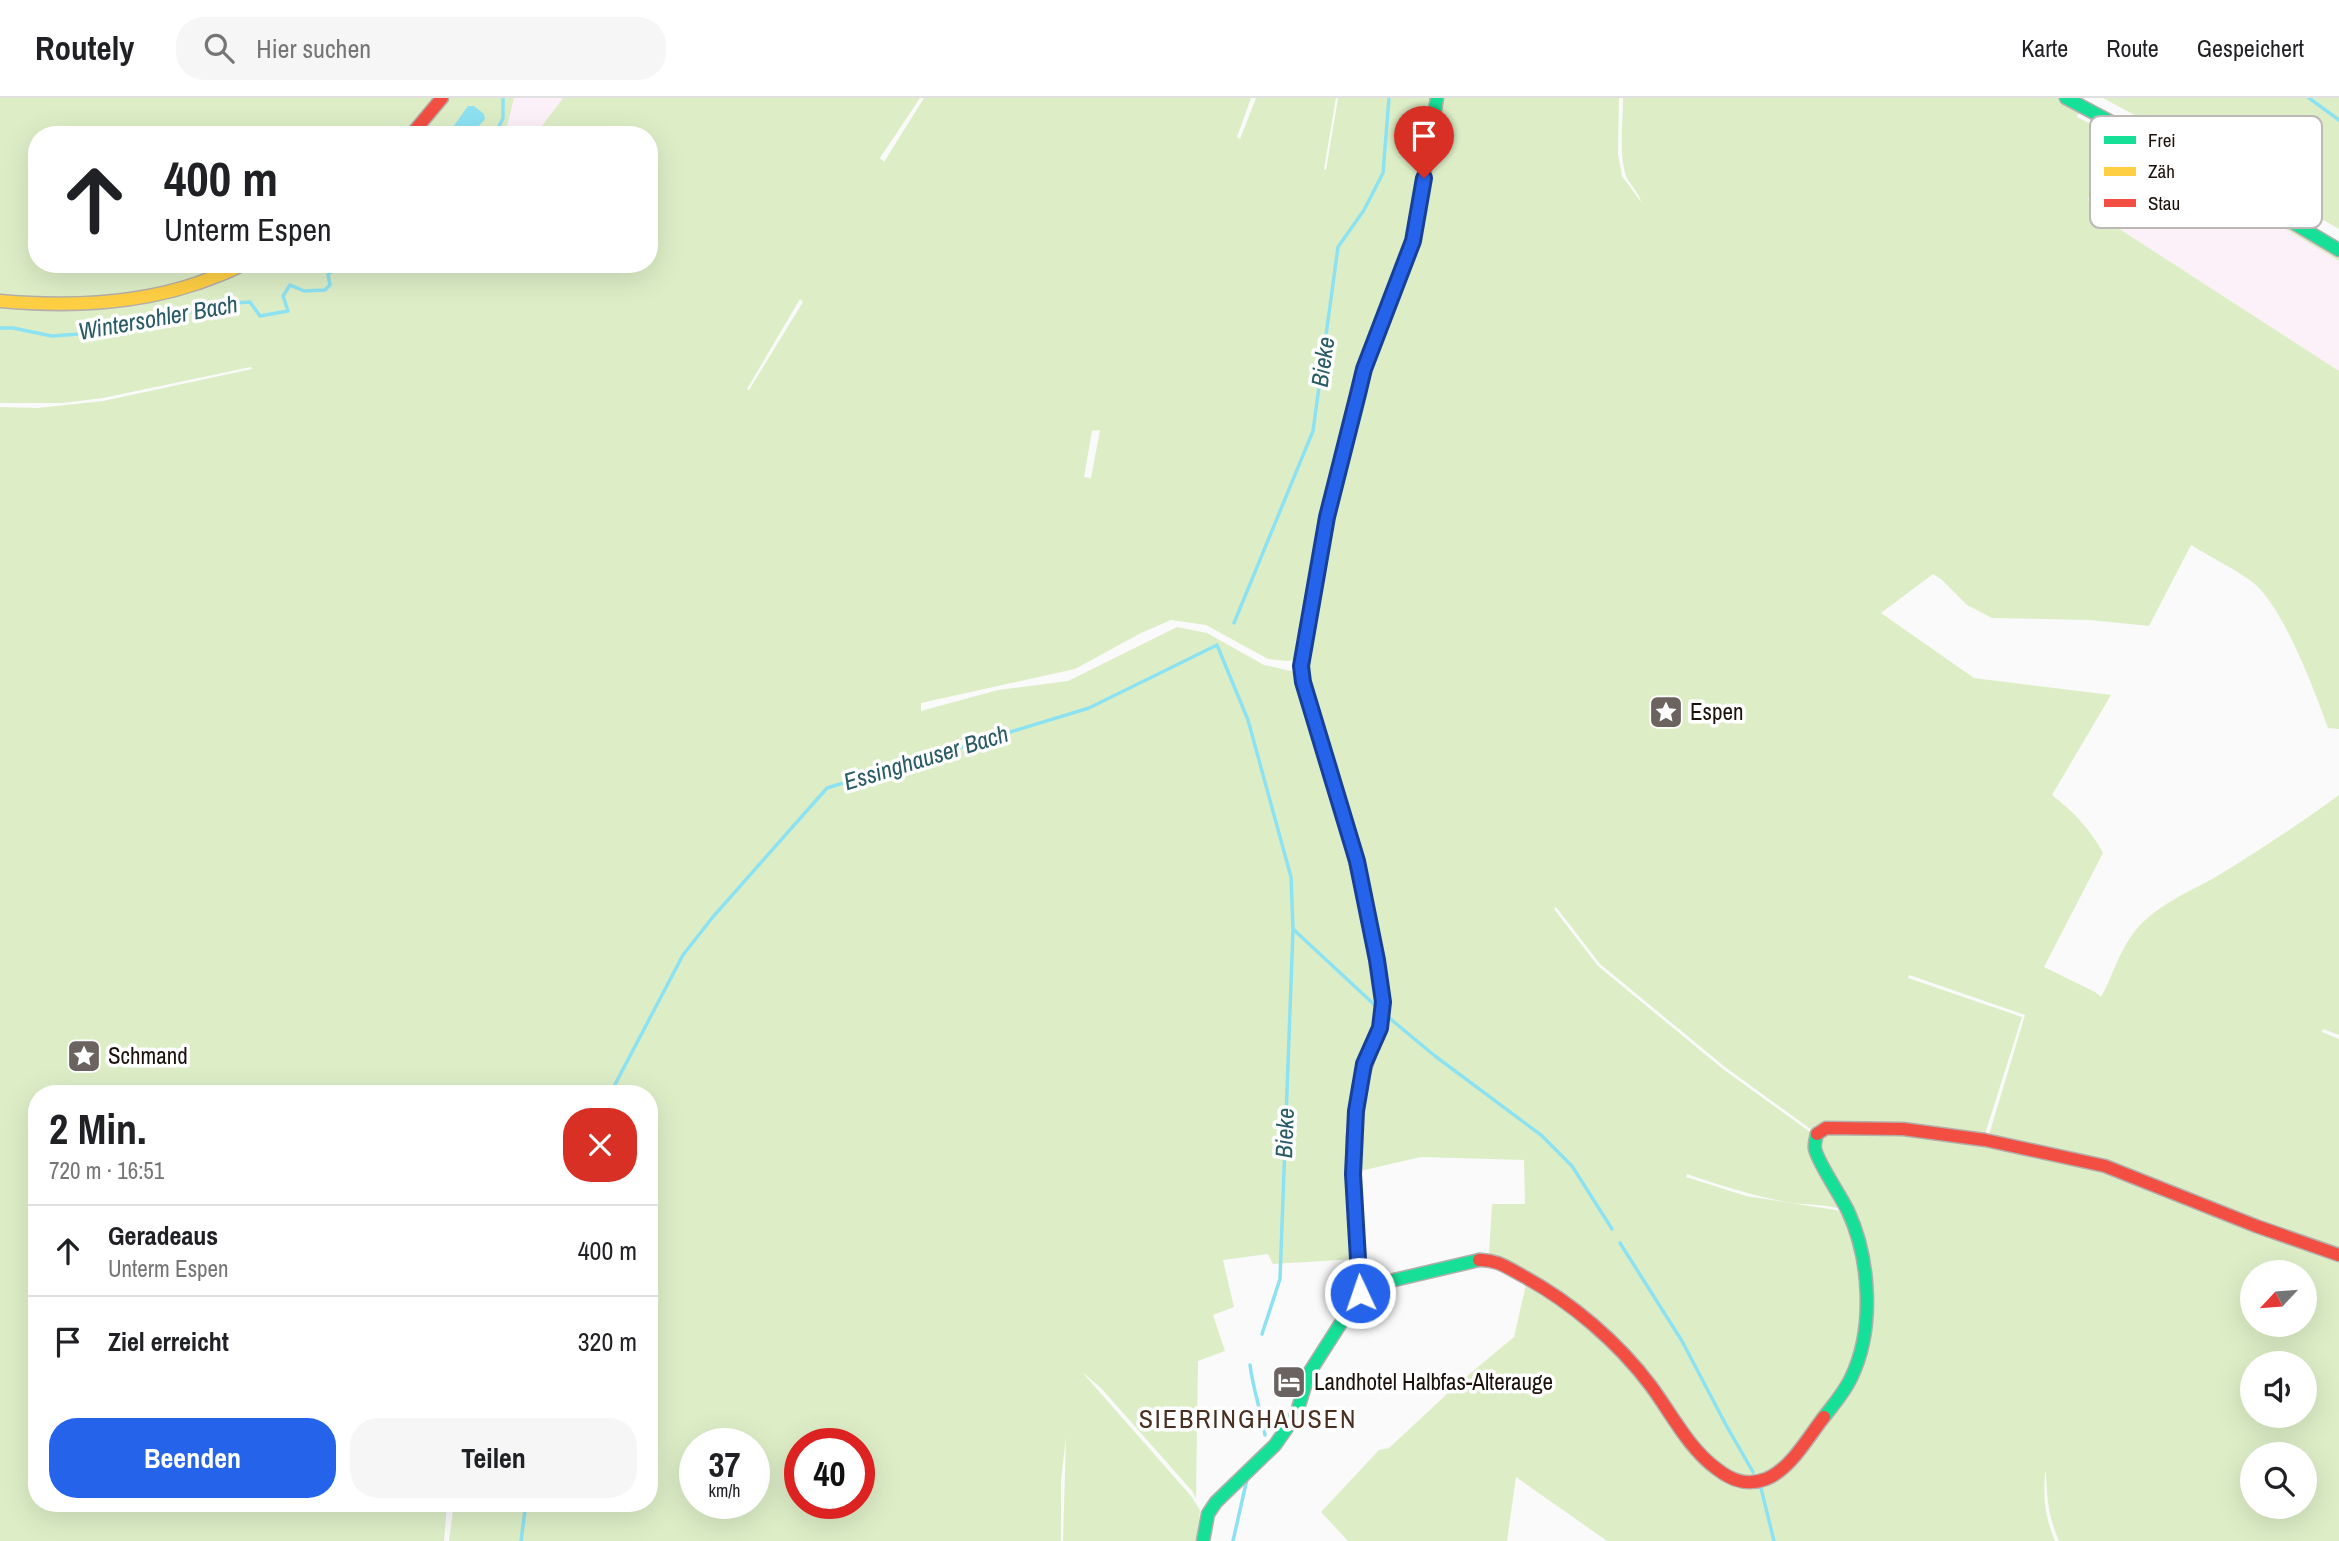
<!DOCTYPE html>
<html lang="de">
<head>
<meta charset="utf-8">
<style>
	:root { --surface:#fff; --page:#f6f6f6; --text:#202124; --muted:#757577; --line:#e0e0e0; --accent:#2563eb }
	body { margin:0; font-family:"Archivo Narrow",sans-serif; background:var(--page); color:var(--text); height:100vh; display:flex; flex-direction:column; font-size:26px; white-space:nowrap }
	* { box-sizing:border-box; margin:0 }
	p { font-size:23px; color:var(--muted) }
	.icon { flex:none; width:38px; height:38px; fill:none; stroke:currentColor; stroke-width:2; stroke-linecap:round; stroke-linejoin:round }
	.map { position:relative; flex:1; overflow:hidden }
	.sheet { position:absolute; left:28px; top:987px; width:630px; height:427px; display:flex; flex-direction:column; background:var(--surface); border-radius:28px; box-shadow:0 7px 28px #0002 }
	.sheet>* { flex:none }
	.guide { position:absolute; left:28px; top:28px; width:630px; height:147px; border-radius:28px; box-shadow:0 7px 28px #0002; background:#fff; color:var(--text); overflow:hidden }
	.needle { width:46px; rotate:244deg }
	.controls { position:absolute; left:2240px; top:1162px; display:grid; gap:14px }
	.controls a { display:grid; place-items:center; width:77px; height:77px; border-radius:50%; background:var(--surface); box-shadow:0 7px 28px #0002; font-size:35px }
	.speed { position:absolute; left:679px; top:1330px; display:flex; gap:14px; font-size:35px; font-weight:700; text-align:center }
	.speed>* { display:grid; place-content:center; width:91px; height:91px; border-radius:50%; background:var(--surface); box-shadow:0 7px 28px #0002; line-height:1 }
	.speed small { font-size:18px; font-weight:400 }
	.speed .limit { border:10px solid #d22; background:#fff; color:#111 }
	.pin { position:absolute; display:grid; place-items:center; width:60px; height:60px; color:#fff; margin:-72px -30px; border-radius:50% 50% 50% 0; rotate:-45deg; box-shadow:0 0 7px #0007 }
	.pin .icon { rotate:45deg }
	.me { position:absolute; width:77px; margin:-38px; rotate:357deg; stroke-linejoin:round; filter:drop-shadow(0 0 5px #0008) }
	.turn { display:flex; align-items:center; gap:24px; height:147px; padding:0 21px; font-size:32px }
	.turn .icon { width:91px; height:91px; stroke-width:2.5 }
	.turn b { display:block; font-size:49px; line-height:60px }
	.round { display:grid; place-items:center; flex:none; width:74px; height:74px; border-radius:28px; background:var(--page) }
	.head { display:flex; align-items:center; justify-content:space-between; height:119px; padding:0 21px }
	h1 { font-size:42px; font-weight:800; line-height:52px }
	.cta { display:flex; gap:14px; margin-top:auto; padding:14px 21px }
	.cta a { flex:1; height:80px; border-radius:28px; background:var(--accent); color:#fff; font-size:28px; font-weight:800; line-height:80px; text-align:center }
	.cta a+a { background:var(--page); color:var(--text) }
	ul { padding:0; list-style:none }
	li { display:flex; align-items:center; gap:21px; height:91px; padding:0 21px; border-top:2px solid var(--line) }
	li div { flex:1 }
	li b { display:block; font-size:26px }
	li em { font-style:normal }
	header { display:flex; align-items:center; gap:42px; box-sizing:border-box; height:98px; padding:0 35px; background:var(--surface); border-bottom:2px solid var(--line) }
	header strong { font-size:33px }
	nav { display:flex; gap:38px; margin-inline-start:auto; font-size:24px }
	.search { width:490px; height:63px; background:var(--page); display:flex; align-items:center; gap:18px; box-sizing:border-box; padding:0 24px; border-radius:28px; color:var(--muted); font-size:26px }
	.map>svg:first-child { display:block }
	.industrial { fill:#fcf1f9 }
	.green { fill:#ddeec7; fill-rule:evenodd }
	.water { fill:#8de2f2 }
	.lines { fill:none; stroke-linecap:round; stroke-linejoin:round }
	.stream { stroke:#8de2f2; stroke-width:3.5 }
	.fast-casing { stroke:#b4aeab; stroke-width:15 }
	.slow-casing { stroke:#b4aeab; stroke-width:15 }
	.jam-casing { stroke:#b4aeab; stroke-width:15 }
	.fast { stroke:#16e098; stroke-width:12 }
	.slow { stroke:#ffcf43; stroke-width:12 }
	.jam { stroke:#f24e42; stroke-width:12 }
	.route-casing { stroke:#184099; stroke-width:18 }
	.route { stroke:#2563eb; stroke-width:12 }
	.labels { text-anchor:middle; stroke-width:7; stroke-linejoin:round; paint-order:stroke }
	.poi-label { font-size:23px; fill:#1d120b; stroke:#fff; text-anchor:start }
	.water-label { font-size:24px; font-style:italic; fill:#285b65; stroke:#fff }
	.quarter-label { font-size:26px; letter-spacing:2px; fill:#4a3021; stroke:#fff }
	.key { fill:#fff; stroke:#bbb8b6; stroke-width:2 }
	.key-label { font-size:19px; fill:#1d120b }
</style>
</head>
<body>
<header>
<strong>Routely</strong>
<div class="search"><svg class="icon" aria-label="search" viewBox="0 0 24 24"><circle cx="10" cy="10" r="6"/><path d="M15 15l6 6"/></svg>Hier suchen</div>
<nav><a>Karte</a><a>Route</a><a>Gespeichert</a></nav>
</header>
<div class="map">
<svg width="2339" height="1443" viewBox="0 0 2339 1443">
	<rect width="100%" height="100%" fill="#fafafa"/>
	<!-- industrial -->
	<g class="industrial">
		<polygon points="514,0 563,0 535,37 505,37"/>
		<polygon points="2110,43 2270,122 2339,163 2339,273 2104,121 2088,102"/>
	</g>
	<!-- green -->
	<g class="green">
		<path d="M0 0H514L505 37H37V166H649V37H535L563 0H920L880 60 884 64 924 0H1251L1237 39 1240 41 1256 0H1336L1324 71 1326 72 1338 0H1434L1416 120 1362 269 1301 561 1287 563 1268 561 1206 527 1171 522 1141 535 1075 571 921 605V613L998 592 1068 583 1177 529 1207 535 1264 567 1295 574 1306 605 1369 835 1376 874 1378 928 1357 987 1356 1161 1273 1166 1268 1156 1223 1162 1234 1209 1213 1217 1225 1253 1198 1263 1196 1401 1193 1394 1101 1290 1082 1274 1191 1398 1200 1412 1197 1443H1063L1066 1339 1061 1383V1443H449L454 1405H649V996H37V1405H447L444 1443H0V309L37 310 103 303 252 271 251 269 103 300 63 305H0ZM800 201 803 204 749 292 747 291ZM1100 332 1091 380 1084 379 1092 333ZM695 1346H754V1405H695ZM800 1346H859V1405H800Z"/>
		<path d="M1441 0H1619L1618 56 1622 78 1641 104C1639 93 1628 86 1625 75 1619 51 1623 24 1623 0H2084L2077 19 2285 125 2339 158V163L2270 122 2110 43 2088 102 2104 121 2339 273V631L2328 630C2315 594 2282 505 2251 483 2233 470 2210 459 2191 447L2149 528 2090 522 1992 520 1967 507 1942 482 1933 476 1881 515 1974 580 2111 597 2052 697C2073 713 2091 732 2103 755L2044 869 2095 894 2101 899C2113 877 2119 853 2135 833 2157 806 2190 794 2219 777 2260 752 2301 725 2339 697V937L2323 931 2322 934 2339 941V1153L2307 1144 2109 1064 2050 1049 1988 1040 2025 917 1909 877 1908 880 2022 919 1984 1039 1813 1033 1725 969 1600 866 1556 809 1554 811 1598 868 1723 971 1813 1036 1841 1111C1825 1106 1809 1107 1792 1105 1756 1099 1722 1088 1687 1076L1686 1079 1746 1098 1842 1113 1850 1133 1862 1198 1861 1240 1852 1278 1785 1366 1767 1378 1738 1382 1717 1369 1607 1238 1489 1157 1492 1106H1525L1524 1062 1421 1059 1356 1074 1357 1014 1389 905 1303 562 1331 421 1366 273 1410 167Z"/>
		<polygon points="2103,0 2339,0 2339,131 2247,78"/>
		<path d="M1902 1032 1972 1041 2105 1073 2339 1159V1443H2059C2048 1417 2047 1401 2046 1374L2045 1375C2043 1401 2045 1419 2055 1443H1607L1516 1379 1507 1443H1348L1321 1414 1379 1352 1389 1350 1461 1283 1514 1239 1527 1182 1551 1195 1648 1287 1673 1325 1736 1385 1768 1381 1855 1281 1868 1177 1820 1059 1821 1043 1825 1037ZM2252 1174H2305V1227H2252ZM2252 1265H2305V1318H2252ZM2252 1356H2305V1409H2252Z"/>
	</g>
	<!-- water -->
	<polygon class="water" points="468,8 474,8 484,16 485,21 471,37 456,37 452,32 453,29"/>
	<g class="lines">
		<!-- stream -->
		<g class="stream">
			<polyline points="2309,0 2339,22"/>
			<polyline points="495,37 503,20 503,0"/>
			<polyline points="0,230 13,230 52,238 92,235 120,226 168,220 219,206 250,204 260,218 288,213 283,198 290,187 304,193 325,192 330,187 328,176 347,166"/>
			<polyline points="1234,525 1313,333 1338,149 1364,112 1383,75 1389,0"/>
			<polyline points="1388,919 1435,958 1541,1037 1572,1068 1612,1131"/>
			<polyline points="610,996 683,857 712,820 827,690 1089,610 1217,547 1248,622 1291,779 1293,831 1379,911"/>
			<polyline points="1620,1145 1682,1243 1726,1327 1753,1374"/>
			<polyline points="1262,1236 1280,1181 1293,832"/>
			<path d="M1250 1267C1253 1291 1261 1313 1265 1337"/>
			<polyline points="1760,1386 1774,1443"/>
			<polyline points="521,1443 526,1405"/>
			<polyline points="1233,1443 1247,1381 1249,1378"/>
		</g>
		<!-- fast casing -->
		<g class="fast-casing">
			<g id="fast">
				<polyline points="2066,0 2230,87 2339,152"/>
				<polyline points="1356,303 1364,271 1413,143 1437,0"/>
				<polyline points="1349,737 1370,824 1383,902 1381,924 1359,988 1353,1039 1353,1091 1360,1195"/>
				<path d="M1817 1036C1816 1040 1814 1047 1815 1051 1818 1065 1841 1098 1848 1113 1870 1161 1875 1231 1851 1280 1844 1295 1833 1307 1824 1319"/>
				<polyline points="1203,1443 1208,1416 1216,1404 1275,1347 1296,1317 1309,1275 1360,1195 1373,1187 1479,1162"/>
			</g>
		</g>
		<!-- slow casing -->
		<g class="slow-casing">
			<path id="slow" d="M0 203C67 209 134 207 198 185 213 179 229 175 243 166"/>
		</g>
		<!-- jam casing -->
		<g class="jam-casing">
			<g id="jam">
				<polyline points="411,37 442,0"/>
				<polyline points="1349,737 1303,584 1301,568 1327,419 1356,303"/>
				<polyline points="1817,1036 1826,1030 1903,1031 1985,1042 2105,1068 2256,1128 2339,1157"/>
				<path d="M1479 1162C1496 1161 1508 1170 1523 1178 1571 1204 1618 1244 1651 1288 1671 1315 1689 1351 1717 1371 1732 1383 1747 1388 1766 1381 1791 1371 1808 1339 1824 1319"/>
			</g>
		</g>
		<!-- fast -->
		<use href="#fast" class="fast"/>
		<!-- slow -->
		<use href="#slow" class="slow"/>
		<!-- jam -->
		<use href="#jam" class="jam"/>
	</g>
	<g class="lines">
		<!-- route casing -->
		<g class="route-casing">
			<polyline id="route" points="1360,1195 1353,1076 1356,1013 1364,966 1380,930 1383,904 1377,862 1357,763 1303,584 1301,568 1327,419 1358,296 1364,271 1413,143 1424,80"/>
		</g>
		<!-- route -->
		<use href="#route" class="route"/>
	</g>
	<!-- icons -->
	<defs>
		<g id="sight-square" transform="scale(1.75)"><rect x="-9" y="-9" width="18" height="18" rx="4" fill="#6a635f" stroke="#fff"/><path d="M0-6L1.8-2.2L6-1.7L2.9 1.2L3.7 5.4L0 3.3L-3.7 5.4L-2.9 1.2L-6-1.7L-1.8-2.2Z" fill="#fff"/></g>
		<g id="hotel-square" transform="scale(1.75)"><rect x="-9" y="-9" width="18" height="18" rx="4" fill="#6a635f" stroke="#fff"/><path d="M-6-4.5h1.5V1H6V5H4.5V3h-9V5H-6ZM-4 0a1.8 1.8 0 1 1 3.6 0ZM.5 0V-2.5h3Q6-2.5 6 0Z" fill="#fff"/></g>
	</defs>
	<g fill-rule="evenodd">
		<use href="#sight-square" x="1666" y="614"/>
		<use href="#sight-square" x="84" y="958"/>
		<use href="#hotel-square" x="1289" y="1284"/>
	</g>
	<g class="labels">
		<!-- poi labels -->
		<g class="poi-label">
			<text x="1690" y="622">Espen</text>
			<text x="108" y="966">Schmand</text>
			<text x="1314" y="1292">Landhotel Halbfas-Alterauge</text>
		</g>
		<!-- water labels -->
		<g class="water-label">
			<text transform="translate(158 220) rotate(-10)" y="8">Wintersohler Bach</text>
			<text transform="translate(1323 264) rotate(-82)" y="8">Bieke</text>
			<text transform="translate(926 660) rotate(-17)" y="8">Essinghauser Bach</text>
			<text transform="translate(1285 1035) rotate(-88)" y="8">Bieke</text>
		</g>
		<!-- quarter labels -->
		<g class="quarter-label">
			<text x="1248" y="1330">SIEBRINGHAUSEN</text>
		</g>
	</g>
	<!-- legend -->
	<rect x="2090" y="18" width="232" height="112" rx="10" class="key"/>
	<rect x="2104" y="38" width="32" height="8" fill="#16e098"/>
	<rect x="2104" y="69" width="32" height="9" fill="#ffcf43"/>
	<rect x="2104" y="101" width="32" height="8" fill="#f24e42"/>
	<g class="key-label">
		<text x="2148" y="49">Frei</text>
		<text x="2148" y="80">Zäh</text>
		<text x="2148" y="112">Stau</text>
	</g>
</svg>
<div class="controls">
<a><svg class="needle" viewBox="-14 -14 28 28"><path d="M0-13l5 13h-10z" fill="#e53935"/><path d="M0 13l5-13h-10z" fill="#757577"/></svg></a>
<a><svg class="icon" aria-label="sound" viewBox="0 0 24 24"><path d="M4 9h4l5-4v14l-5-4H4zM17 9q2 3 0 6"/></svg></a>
<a><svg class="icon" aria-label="search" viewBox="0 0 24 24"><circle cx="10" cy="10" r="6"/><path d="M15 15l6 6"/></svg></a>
</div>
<div class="speed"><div>37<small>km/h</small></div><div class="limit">40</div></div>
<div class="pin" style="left:1424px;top:80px;background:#d93025"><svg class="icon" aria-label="arrive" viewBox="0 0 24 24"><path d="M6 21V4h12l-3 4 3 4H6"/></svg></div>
<svg class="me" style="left:1360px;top:1195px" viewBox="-20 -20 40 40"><circle r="17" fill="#2563eb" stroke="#fff" stroke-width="3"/><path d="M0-11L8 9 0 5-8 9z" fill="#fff"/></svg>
<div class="guide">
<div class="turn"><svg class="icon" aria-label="ahead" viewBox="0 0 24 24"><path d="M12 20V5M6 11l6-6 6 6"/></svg><div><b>400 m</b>Unterm Espen</div></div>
</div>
<section class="sheet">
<div class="head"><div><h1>2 Min.</h1><p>720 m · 16:51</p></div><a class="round" style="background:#d93025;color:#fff"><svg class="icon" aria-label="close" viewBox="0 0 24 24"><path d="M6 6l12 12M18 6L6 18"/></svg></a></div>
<ul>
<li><svg class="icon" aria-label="ahead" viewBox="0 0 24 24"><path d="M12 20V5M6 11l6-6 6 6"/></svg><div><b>Geradeaus</b><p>Unterm Espen</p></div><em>400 m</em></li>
<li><svg class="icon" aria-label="arrive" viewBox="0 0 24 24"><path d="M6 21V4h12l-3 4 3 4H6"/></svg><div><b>Ziel erreicht</b></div><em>320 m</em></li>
</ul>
<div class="cta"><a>Beenden</a><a>Teilen</a></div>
</section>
</div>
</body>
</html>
